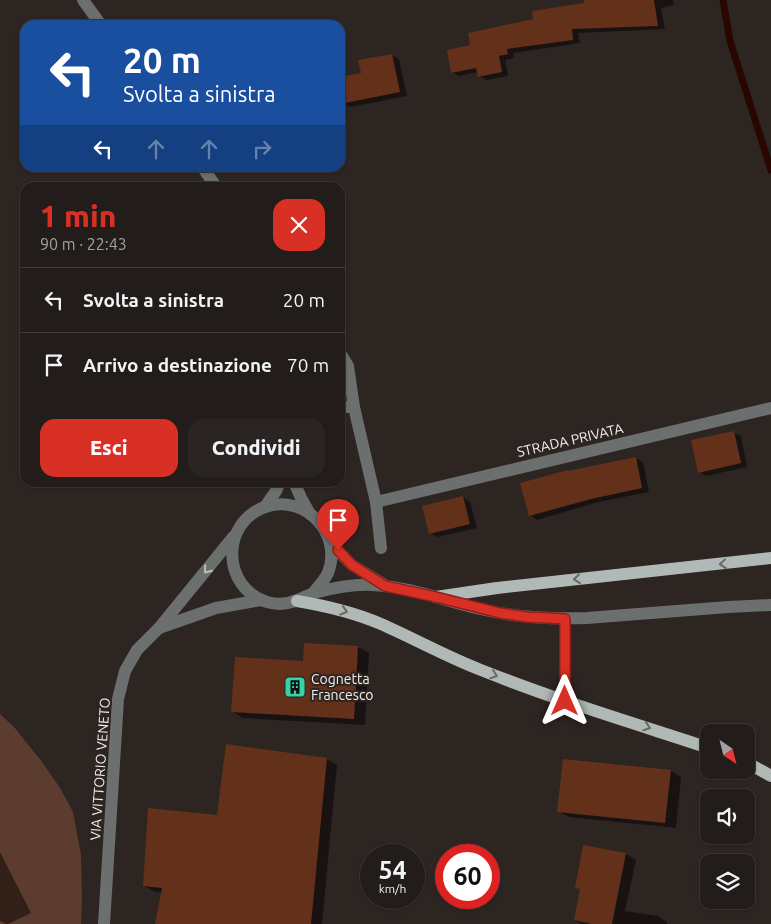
<!DOCTYPE html>
<html lang="it">
<head>
<meta charset="utf-8">
<style>
	:root { --surface:#221c1a; --page:#2a2523; --text:#f1f3f6; --muted:#a2a1a2; --line:#3f3a39; --accent:#d93025 }
	body { margin:0; font-family:Ubuntu,sans-serif; background:var(--page); color:var(--text); height:100vh; display:flex; flex-direction:column; font-size:19px; white-space:nowrap }
	* { box-sizing:border-box; margin:0 }
	p { font-size:16px; color:var(--muted) }
	.icon { flex:none; width:28px; height:28px; fill:none; stroke:currentColor; stroke-width:2; stroke-linecap:round; stroke-linejoin:round }
	.map { position:relative; flex:1; overflow:hidden }
	.drawer { position:absolute; left:20px; top:182px; width:325px; height:305px; display:flex; flex-direction:column; background:var(--surface); border-radius:15px; box-shadow:0 1px 4px #0004,0 0 0 1px var(--line) }
	.drawer>* { flex:none }
	.banner { position:absolute; left:20px; top:20px; width:325px; height:152px; border-radius:15px; box-shadow:0 1px 4px #0004,0 0 0 1px var(--line); background:#1a4fa0; color:#fff; overflow:hidden }
	.needle { width:32px; rotate:145deg }
	.fabs { position:absolute; left:700px; top:724px; display:grid; gap:10px }
	.fabs a { display:grid; place-items:center; width:55px; height:55px; border-radius:10px; background:var(--surface); box-shadow:0 1px 4px #0004,0 0 0 1px var(--line); font-size:25px }
	.speed { position:absolute; left:360px; top:844px; display:flex; gap:10px; font-size:25px; font-weight:700; text-align:center }
	.speed>* { display:grid; place-content:center; width:65px; height:65px; border-radius:50%; background:var(--surface); box-shadow:0 1px 4px #0004,0 0 0 1px var(--line); line-height:1 }
	.speed small { font-size:12px; font-weight:400 }
	.speed .limit { border:8px solid #d22; background:#fff; color:#111 }
	.pin { position:absolute; display:grid; place-items:center; width:42px; height:42px; color:#fff; margin:-51px -21px; border-radius:50% 50% 50% 0; rotate:-45deg; box-shadow:0 0 5px #0007 }
	.pin .icon { rotate:45deg }
	.me { position:absolute; width:55px; margin:-28px; rotate:0deg; stroke-linejoin:round; filter:drop-shadow(0 0 4px #0008) }
	.turn { display:flex; align-items:center; gap:18px; height:105px; padding:0 20px; font-size:22px }
	.turn .icon { width:65px; height:65px; stroke-width:2.5 }
	.turn b { display:block; font-size:35px; line-height:42px }
	.lanes { display:flex; align-items:center; height:48px; padding:0 20px; background:#0003; justify-content:center; gap:25px; direction:ltr }
	.lanes .off { opacity:.35 }
	.round { display:grid; place-items:center; flex:none; width:52px; height:52px; border-radius:15px; background:var(--page) }
	.overview { display:flex; align-items:center; justify-content:space-between; height:85px; padding:0 20px }
	h1 { font-size:30px; font-weight:800; line-height:38px; color:var(--accent) }
	.primary-button { display:flex; gap:10px; margin-top:auto; padding:10px 20px }
	.primary-button a { flex:1; height:58px; border-radius:15px; background:var(--accent); color:#fff; font-size:20px; font-weight:800; line-height:58px; text-align:center }
	.primary-button a+a { background:var(--page); color:var(--text) }
	ul { padding:0; list-style:none }
	li { display:flex; align-items:center; gap:15px; height:65px; padding:0 20px; border-top:1px solid var(--line) }
	li div { flex:1 }
	li b { display:block; font-size:19px }
	li em { font-style:normal }
	.map>svg:first-child { display:block }
	.green { fill:#5c3c2e }
	.shadow { fill:#0007 }
	.lines { fill:none; stroke-linecap:round; stroke-linejoin:round }
	.stream { stroke:#290600; stroke-width:7 }
	.building { fill:#63311a }
	.minor { stroke:#6b706e; stroke-width:12 }
	.tertiary { stroke:#6b706e; stroke-width:12 }
	.primary { stroke:#b0b9b5; stroke-width:12 }
	.oneway { stroke:#686864 }
	.oneway2 { stroke:#bdbcba }
	.route-casing { stroke:#8d1f18; stroke-width:12 }
	.route { stroke:#d93025; stroke-width:9 }
	.labels { text-anchor:middle; stroke-width:4; stroke-linejoin:round; paint-order:stroke }
	.street-label { font-size:14px; fill:#f4efec; stroke:#2d2522 }
	.poi-label { font-size:14px; fill:#f4efec; stroke:#2d2522; text-anchor:start }
</style>
</head>
<body>
<div class="map">
<svg width="771" height="924" viewBox="0 0 771 924">
	<rect width="100%" height="100%" fill="#2d2522"/>
	<!-- green -->
	<polygon class="green" points="0,714 14,727 42,762 60,788 73,812 81,855 82,901 81,924 0,924"/>
	<!-- shadow -->
	<g class="shadow">
		<polygon points="585,0 673,0 674,5 661,8 665,29 578,33 580,43 513,53 514,58 505,60 508,76 486,80 479,76 478,72 459,76 452,72 472,46 535,20 586,4"/>
		<polygon points="392,55 399,59 407,96 350,107 343,103 340,88 340,78 362,74"/>
		<polygon points="733,432 741,436 747,467 706,476 699,472"/>
		<polygon points="636,458 643,462 649,492 598,502 537,520 530,515"/>
		<polygon points="463,497 470,502 477,528 437,537 430,533"/>
		<polygon points="306,644 358,647 369,653 365,725 243,718 233,712 304,662"/>
		<polygon points="326,759 337,765 322,924 156,924 162,892 155,892 144,886 218,816"/>
		<polygon points="671,771 681,777 676,828 569,817 558,811"/>
		<polygon points="584,846 626,854 636,860 625,911 658,916 667,922 667,924 582,924 575,920 581,890 576,887"/>
		<polygon points="0,852 31,913 8,924 6,924 0,921"/>
	</g>
	<g class="lines">
		<!-- stream -->
		<polyline class="stream" points="723,0 730,41 771,170"/>
	</g>
	<!-- building -->
	<g class="building">
		<polygon points="584,0 654,0 658,26 572,29 573,40 507,49 508,54 499,56 502,72 478,77 476,68 451,73 447,50 470,45 468,33 533,19 532,11 584,3"/>
		<polygon points="392,54 400,92 340,104 340,77 361,73 358,60"/>
		<polygon points="734,431 741,463 698,473 691,440"/>
		<polygon points="636,457 642,488 591,499 529,516 520,483 568,470 568,471"/>
		<polygon points="463,496 470,524 429,534 422,506"/>
		<polygon points="304,643 358,646 354,719 231,712 235,657 303,661"/>
		<polygon points="226,744 327,758 311,924 155,924 162,888 143,886 148,808 217,815"/>
		<polygon points="563,759 671,770 665,823 557,812"/>
		<polygon points="583,845 626,853 612,924 591,924 574,920 580,889 575,888"/>
	</g>
	<g class="lines">
		<!-- minor -->
		<g class="minor">
			<polyline points="83,0 101,25"/>
			<polyline points="203,168 217,188"/>
			<polyline points="340,353 348,366 354,407 376,502 381,548"/>
			<polyline points="340,407 354,407"/>
			<polyline points="294,482 301,498 310,514"/>
			<polyline points="376,502 771,408"/>
			<polyline points="265,507 276,491 280,482"/>
		</g>
		<!-- tertiary -->
		<g class="tertiary">
			<polyline points="330,543 352,565 383,584"/>
			<path d="M312 594C318 587 324 581 328 573 343 534 305 493 265 507 220 523 222 588 267 602 277 605 288 604 297 600 303 598 308 595 314 593 333 588 352 584 371 585 409 586 448 602 485 610 519 618 553 619 587 618L728 607 771 605"/>
			<polyline points="159,628 216,608 261,600"/>
			<polyline points="104,924 118,699 125,671 137,650 159,628 234,536"/>
		</g>
		<!-- primary -->
		<g class="primary">
			<polyline points="436,597 497,588 771,558"/>
			<path d="M297 601C327 606 353 612 381 624 415 639 447 657 481 670 556 700 633 723 709 748"/>
			<polyline points="565,619 565,701"/>
			<polyline points="746,762 771,776"/>
		</g>
	</g>
	<!-- one-way arrows -->
	<defs><path id="oneway-chevron" d="M-2-3.5L2.5 0L-2 3.5" fill="none" stroke-width="1.6" stroke-linecap="round" stroke-linejoin="round" transform="scale(1.25)"/></defs>
	<g class="oneway">
		<use href="#oneway-chevron" transform="translate(723 564) rotate(174)"/>
		<use href="#oneway-chevron" transform="translate(577 579) rotate(174)"/>
		<use href="#oneway-chevron" transform="translate(344 611) rotate(17)"/>
		<use href="#oneway-chevron" transform="translate(494 675) rotate(19)"/>
		<use href="#oneway-chevron" transform="translate(647 727) rotate(18)"/>
	</g>
	<use class="oneway2" href="#oneway-chevron" transform="translate(207 570) rotate(129)"/>
	<g class="lines">
		<!-- route casing -->
		<g class="route-casing">
			<polyline id="route" points="338,550 352,565 385,586 436,597 500,613 527,617 565,619 565,701"/>
		</g>
		<!-- route -->
		<use href="#route" class="route"/>
	</g>
	<!-- icons -->
	<defs>
		<g id="building-square" transform="scale(1.125)"><rect x="-9" y="-9" width="18" height="18" rx="4" fill="#35d4a7" stroke="#2d2522"/><path d="M-4-6H4V6H1V3H-1V6H-4ZM-2.5-4.3h1.7v1.8h-1.7ZM.8-4.3h1.7v1.8H.8ZM-2.5-1h1.7V.8h-1.7ZM.8-1h1.7V.8H.8Z" fill="#111"/></g>
	</defs>
	<g fill-rule="evenodd">
		<use href="#building-square" x="295" y="687"/>
	</g>
	<g class="labels">
		<!-- street labels -->
		<g class="street-label">
			<text transform="translate(570 440) rotate(-13)" y="5">STRADA PRIVATA</text>
			<text transform="translate(100 769) rotate(-86)" y="5">VIA VITTORIO VENETO</text>
		</g>
		<!-- poi labels -->
		<g class="poi-label">
			<text x="311" y="684">Cognetta<tspan x="311" dy="16">Francesco</tspan></text>
		</g>
	</g>
</svg>
<div class="fabs">
<a><svg class="needle" viewBox="-14 -14 28 28"><path d="M0-13l5 13h-10z" fill="#e53935"/><path d="M0 13l5-13h-10z" fill="#a2a1a2"/></svg></a>
<a><svg class="icon" aria-label="sound" viewBox="0 0 24 24"><path d="M4 9h4l5-4v14l-5-4H4zM17 9q2 3 0 6"/></svg></a>
<a><svg class="icon" aria-label="layers" viewBox="0 0 24 24"><path d="M12 4l9 5-9 5-9-5zM3 14l9 5 9-5"/></svg></a>
</div>
<div class="speed"><div>54<small>km/h</small></div><div class="limit">60</div></div>
<div class="pin" style="left:338px;top:550px;background:#d93025"><svg class="icon" aria-label="arrive" viewBox="0 0 24 24"><path d="M6 21V4h12l-3 4 3 4H6"/></svg></div>
<svg class="me" style="left:565px;top:701px" viewBox="-20 -20 40 40"><path d="M0-17L14 15 0 8-14 15z" fill="#d93025" stroke="#fff" stroke-width="4"/></svg>
<div class="banner">
<div class="turn"><svg class="icon" aria-label="left" viewBox="0 0 24 24"><path d="M17 20v-9H6M10 6l-5 5 5 5"/></svg><div><b>20 m</b>Svolta a sinistra</div></div>
<div class="lanes"><svg class="icon" aria-label="left" viewBox="0 0 24 24"><path d="M17 20v-9H6M10 6l-5 5 5 5"/></svg><svg class="icon off" aria-label="ahead" viewBox="0 0 24 24"><path d="M12 20V5M6 11l6-6 6 6"/></svg><svg class="icon off" aria-label="ahead" viewBox="0 0 24 24"><path d="M12 20V5M6 11l6-6 6 6"/></svg><svg class="icon off" aria-label="right" viewBox="0 0 24 24"><path d="M7 20v-9h11M14 6l5 5-5 5"/></svg></div>
</div>
<section class="drawer">
<div class="overview"><div><h1>1 min</h1><p>90 m · 22:43</p></div><a class="round" style="background:#d93025;color:#fff"><svg class="icon" aria-label="close" viewBox="0 0 24 24"><path d="M6 6l12 12M18 6L6 18"/></svg></a></div>
<ul>
<li><svg class="icon" aria-label="left" viewBox="0 0 24 24"><path d="M17 20v-9H6M10 6l-5 5 5 5"/></svg><div><b>Svolta a sinistra</b></div><em>20 m</em></li>
<li><svg class="icon" aria-label="arrive" viewBox="0 0 24 24"><path d="M6 21V4h12l-3 4 3 4H6"/></svg><div><b>Arrivo a destinazione</b></div><em>70 m</em></li>
</ul>
<div class="primary-button"><a>Esci</a><a>Condividi</a></div>
</section>
</div>
</body>
</html>
